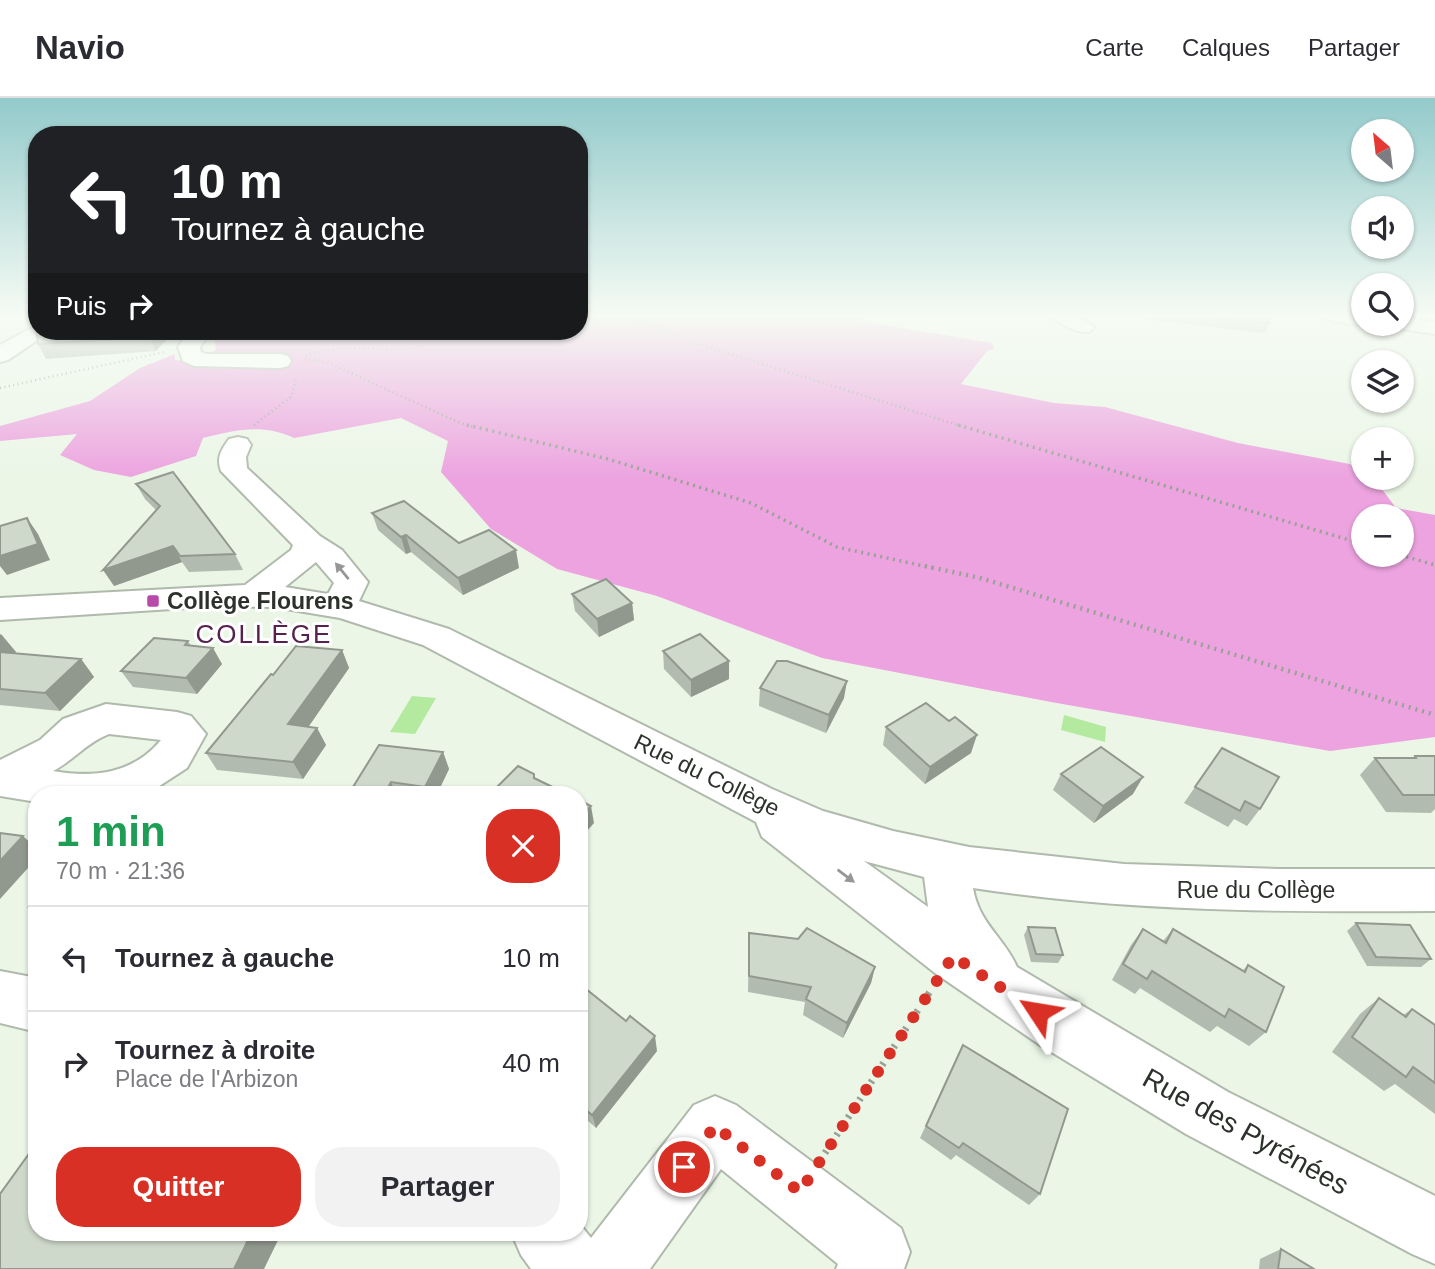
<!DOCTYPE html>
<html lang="fr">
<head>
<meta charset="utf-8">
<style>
	:root { --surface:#fff; --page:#f2f2f3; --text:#2b2b33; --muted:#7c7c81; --line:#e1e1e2; --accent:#d93025 }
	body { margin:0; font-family:Helvetica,sans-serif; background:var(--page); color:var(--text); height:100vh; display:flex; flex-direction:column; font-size:26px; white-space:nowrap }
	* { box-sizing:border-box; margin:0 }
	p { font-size:23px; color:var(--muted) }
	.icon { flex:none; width:38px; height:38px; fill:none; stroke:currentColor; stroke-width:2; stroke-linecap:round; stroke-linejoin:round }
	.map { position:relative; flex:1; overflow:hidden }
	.panel { position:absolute; left:28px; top:688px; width:560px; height:455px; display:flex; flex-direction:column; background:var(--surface); border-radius:28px; box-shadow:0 2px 5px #0004 }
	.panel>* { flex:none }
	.hud { position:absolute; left:28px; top:28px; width:560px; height:214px; border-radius:28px; box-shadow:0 2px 5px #0004; background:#202124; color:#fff; overflow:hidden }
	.needle { width:46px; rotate:332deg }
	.controls { position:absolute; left:1351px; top:21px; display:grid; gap:14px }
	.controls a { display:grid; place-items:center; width:63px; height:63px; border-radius:50%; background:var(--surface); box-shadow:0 2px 5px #0004; font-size:35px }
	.pin { position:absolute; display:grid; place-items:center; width:60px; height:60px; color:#fff; margin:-30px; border:4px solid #fff; border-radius:50%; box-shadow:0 2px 7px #0007 }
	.me { position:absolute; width:77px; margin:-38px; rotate:303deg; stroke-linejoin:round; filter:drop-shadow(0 0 5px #0008) }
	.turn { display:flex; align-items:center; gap:24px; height:147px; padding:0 28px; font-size:32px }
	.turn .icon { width:91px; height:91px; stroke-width:2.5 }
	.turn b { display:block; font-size:49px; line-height:60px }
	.then { display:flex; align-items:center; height:66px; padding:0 28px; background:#0003; gap:14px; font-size:26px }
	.round { display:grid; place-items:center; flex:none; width:74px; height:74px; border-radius:28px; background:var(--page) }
	.head { display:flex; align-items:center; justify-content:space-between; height:119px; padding:0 28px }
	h1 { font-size:42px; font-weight:800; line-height:52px; color:#1e9e55 }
	.primary-button { display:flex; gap:14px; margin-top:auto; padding:14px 28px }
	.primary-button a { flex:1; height:80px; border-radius:28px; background:var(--accent); color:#fff; font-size:28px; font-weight:800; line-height:80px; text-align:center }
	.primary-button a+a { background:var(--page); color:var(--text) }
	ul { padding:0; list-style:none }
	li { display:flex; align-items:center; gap:21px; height:105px; padding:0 28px; border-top:2px solid var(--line) }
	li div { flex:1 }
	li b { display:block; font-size:26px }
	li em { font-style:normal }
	header { display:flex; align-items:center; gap:42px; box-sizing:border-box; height:98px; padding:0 35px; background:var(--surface); border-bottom:2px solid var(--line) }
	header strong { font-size:33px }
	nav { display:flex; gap:38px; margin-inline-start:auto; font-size:24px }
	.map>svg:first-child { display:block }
	.forest { fill:#eca3df; fill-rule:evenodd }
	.water { fill:#b3eaa0 }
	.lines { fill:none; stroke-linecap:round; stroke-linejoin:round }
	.minor-casing { stroke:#b0baac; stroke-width:4 }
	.path-far3 { stroke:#98a196; stroke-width:2.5; stroke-dasharray:1 3.5; stroke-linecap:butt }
	.path-far2 { stroke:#98a196; stroke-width:3.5; stroke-dasharray:2 4.5; stroke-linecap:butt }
	.path-far1 { stroke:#98a196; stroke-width:4.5; stroke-dasharray:2 5; stroke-linecap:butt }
	.path { stroke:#98a196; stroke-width:7; stroke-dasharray:2.5 8; stroke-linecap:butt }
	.minor { fill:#fff; fill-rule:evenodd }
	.wall { fill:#b2bbaf }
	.shaded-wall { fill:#91988e }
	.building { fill:#cfd9cb; stroke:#91988e; stroke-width:2 }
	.oneway { fill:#969895 }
	.route { stroke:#d93025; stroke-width:12; stroke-dasharray:0 21.6 }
	.poi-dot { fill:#b749a8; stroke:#fff; stroke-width:2.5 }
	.labels { text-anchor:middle; stroke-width:6; stroke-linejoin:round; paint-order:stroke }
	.poi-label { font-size:23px; font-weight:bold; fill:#2c312b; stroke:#fff; text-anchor:start }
	.street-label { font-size:23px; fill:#2c312b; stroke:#fff }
	.quarter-label { font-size:26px; letter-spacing:2px; fill:#56214f; stroke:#fff }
	.near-street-label { font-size:28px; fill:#2c312b; stroke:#fff }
</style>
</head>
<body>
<header>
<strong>Navio</strong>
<nav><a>Carte</a><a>Calques</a><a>Partager</a></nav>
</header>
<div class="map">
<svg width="1435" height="1171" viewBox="0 0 1435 1171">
	<rect width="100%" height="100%" fill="#ebf6e7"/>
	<!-- forest -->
	<path class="forest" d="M579 217H861L860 223 992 245 994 251 987 253 961 286 1054 305 1105 309 1238 345 1350 366 1363 375V380L1375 382 1396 410 1435 417V639L1330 653 1051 604 822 560 657 498 557 471 491 431 441 374 448 343 401 320 294 340C263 325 235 332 203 340L196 358 131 379 94 372 60 357 77 336 0 343V328L90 303 140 270 175 256V262L190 263 216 252 214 240 195 237 198 233H579ZM1363 418H1402V457H1363Z"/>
	<!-- water -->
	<g class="water">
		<polygon points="412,598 436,600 415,636 390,634"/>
		<polygon points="1064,617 1106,629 1105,644 1061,632"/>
	</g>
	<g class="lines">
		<!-- minor casing -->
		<g class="minor-casing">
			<g id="minor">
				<path d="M1052 217H1076L1094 229 1091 233C1078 237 1061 227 1052 217Z"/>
				<path d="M1323 217H1363V226H1368C1356 229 1339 224 1326 221Z"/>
				<polygon points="1402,220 1435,224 1435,236 1395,230 1392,226 1402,226"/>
				<polygon points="37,227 37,233 48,233 45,237 8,262 0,264 0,247"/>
				<polygon points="190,233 211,233 200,249 201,254 206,256 280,256 288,258 291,263 288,268 280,270 194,268 183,263 178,249"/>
				<path d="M238 339 247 341 251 347 246 359 247 370 320 438 342 452 368 484 359 503 449 531 772 691 823 713 893 733 969 749 1124 766 1279 771H1435V813C1280 814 1127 814 973 790 979 826 1004 839 1017 869L1228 994 1435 1098V1166L1412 1156 1186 1036 1040 947 935 875 762 739 756 724 423 547 340 520 274 509 219 508 0 522V500L245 487 291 452 293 447 221 373C216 360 221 352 229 341ZM316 464 334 485 328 496 285 489ZM864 763 924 779 928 809Z"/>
				<path d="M106 606 177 614 191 618 206 636 187 670 147 696H37V704L0 698V662L40 642 63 621ZM109 636 161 642C133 676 94 680 53 673 74 662 86 645 109 636Z"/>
				<polygon points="0,873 37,880 37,934 0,925"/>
				<polygon points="715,998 736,1007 901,1130 910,1154 904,1171 836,1171 838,1166 721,1071 650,1171 531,1171 521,1157 511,1134 579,1134 579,1125 591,1140 694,1007"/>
			</g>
		</g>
		<!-- path-far3 -->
		<g class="path-far3">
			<polyline points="627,217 692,244 964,329"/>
			<polyline points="564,233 597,229 597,226 585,217"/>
			<path d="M306 258C343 243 383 256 422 249L424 237 438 233"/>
			<polyline points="305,261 329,265 460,325 474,329"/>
			<polyline points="0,290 164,254"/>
			<polyline points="254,327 291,299 296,282"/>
		</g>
		<!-- path-far2 -->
		<g class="path-far2">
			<polyline points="467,327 608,361 751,405 837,449 933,470"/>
			<polyline points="958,327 1363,446"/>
			<polyline points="1400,457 1435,467"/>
		</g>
		<!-- path-far1 -->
		<polyline class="path-far1" points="925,468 980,480 1435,617"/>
		<!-- path -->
		<polyline class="path" points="825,1055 931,892"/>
		<!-- minor -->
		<use href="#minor" class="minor"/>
	</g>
	<!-- wall -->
	<g class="wall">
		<polygon points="1151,217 1267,217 1269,225 1265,235 1150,222"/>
		<polygon points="36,231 168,240 156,253 46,261 38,246"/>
		<polygon points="136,386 235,456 243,472 189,474 182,464 114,488 156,412 145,401"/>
		<polygon points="372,415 459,445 519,470 463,497 411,454 406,456 378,432"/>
		<polygon points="572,496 632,505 634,522 599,539 575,513"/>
		<polygon points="0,536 16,554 14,555 81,561 94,579 60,613 0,607"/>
		<polygon points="188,543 191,548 222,566 197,596 133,589 121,573"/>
		<polygon points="342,552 349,570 308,629 317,630 326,647 303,681 217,672 206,655 273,577"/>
		<polygon points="663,553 729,563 729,581 691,599 664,571"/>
		<polygon points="760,590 844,600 826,635 759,608"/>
		<polygon points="886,629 971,655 925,686 883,647"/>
		<polygon points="1222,650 1260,711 1247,728 1234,721 1228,729 1184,705"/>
		<polygon points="443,654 449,671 437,696 357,696 353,689"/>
		<polygon points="1415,658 1435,658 1435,711 1431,715 1386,714 1360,677 1375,660 1413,660"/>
		<polygon points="1061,676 1133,696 1094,725 1053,692"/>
		<polygon points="37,800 37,817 29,809"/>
		<polygon points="1356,825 1431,861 1421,869 1367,868 1347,833"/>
		<polygon points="1028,829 1063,857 1058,865 1031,864 1024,837"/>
		<polygon points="1143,831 1163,843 1173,831 1243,872 1248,867 1266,934 1249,948 1217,928 1210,934 1140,890 1135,896 1112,882 1131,847"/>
		<polygon points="749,835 875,869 871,885 843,940 803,917 805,904 748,894"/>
		<polygon points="579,889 657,953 596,1030 579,1015"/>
		<polygon points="1379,900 1403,917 1412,911 1435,927 1435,1016 1395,986 1384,993 1332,954 1360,916"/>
		<polygon points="963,947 1040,1096 1029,1107 956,1057 951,1062 920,1040"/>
		<polygon points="1281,1151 1314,1171 1259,1171 1260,1161"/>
	</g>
	<!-- shaded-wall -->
	<g class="shaded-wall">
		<polygon points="155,233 165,233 168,240 156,253 149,239"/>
		<polygon points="27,420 38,436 50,462 7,477 0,468 0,458"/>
		<polygon points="406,437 411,454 406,456 401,439"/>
		<polygon points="173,448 182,464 114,488 103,472"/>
		<polygon points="516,452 519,470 463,497 458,480"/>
		<polygon points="632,505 634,522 599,539 597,521"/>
		<polygon points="1,536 16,554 0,568 0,537"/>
		<polygon points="213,550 222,566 197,596 186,580"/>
		<polygon points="342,552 349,570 298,644 288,626"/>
		<polygon points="81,561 94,579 60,613 45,595"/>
		<polygon points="729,563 729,581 691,599 691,582"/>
		<polygon points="847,583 844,600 826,635 829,617"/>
		<polygon points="317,630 326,647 303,681 293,664"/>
		<polygon points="977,637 971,655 925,686 930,669"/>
		<polygon points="443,654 449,671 437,696 428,696 425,689"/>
		<polygon points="1143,679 1133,696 1094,725 1103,708"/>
		<polygon points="391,684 396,696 388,696 386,693"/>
		<polygon points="591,708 594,725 579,742 579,721"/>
		<polygon points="23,738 37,751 37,760 0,801 0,763"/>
		<polygon points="875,869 871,885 843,940 847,925"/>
		<polygon points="655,938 657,953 596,1030 592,1017"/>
		<polygon points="252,1134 282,1134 264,1171 234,1171"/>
	</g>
	<!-- building -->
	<g class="building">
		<polygon points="1192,217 1267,217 1269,225"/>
		<polygon points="36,231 37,231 37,233 155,233 149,239 38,246"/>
		<polygon points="173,374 235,456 180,458 173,448 103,472 160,408 136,386"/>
		<polygon points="404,403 459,445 489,432 516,452 458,480 406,437 401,439 372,415"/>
		<polygon points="27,420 38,446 0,458 0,428"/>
		<polygon points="606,481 632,505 597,521 572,496"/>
		<polygon points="700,536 729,563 691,582 663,553"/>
		<polygon points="154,540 188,543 185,547 213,550 186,580 121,573"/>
		<polygon points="296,548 342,552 288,626 317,630 293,664 206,655 271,576 273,577"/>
		<polygon points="0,554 81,561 45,595 0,591"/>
		<polygon points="777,563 787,563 847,583 829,617 760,590"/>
		<polygon points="926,605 949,623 955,619 977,637 930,669 886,629"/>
		<polygon points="379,647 443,654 425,689 391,684 386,693 353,689"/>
		<polygon points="1101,649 1143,679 1103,708 1061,676"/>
		<polygon points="1222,650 1279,679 1260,711 1245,703 1240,713 1195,689"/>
		<polygon points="1415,658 1435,658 1435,697 1403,697 1375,660 1416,660"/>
		<polygon points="518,668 534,676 534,680 567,696 490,696"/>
		<polygon points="579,702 591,708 579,721"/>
		<polygon points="0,735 23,738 0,763"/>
		<polygon points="37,800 37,810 29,809"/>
		<polygon points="1356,825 1410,827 1431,861 1376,859"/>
		<polygon points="1028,829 1055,830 1063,857 1036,856"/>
		<polygon points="807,830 875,869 847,925 806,901 811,889 749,878 749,835 798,841"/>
		<polygon points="1143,831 1166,845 1173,831 1245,874 1248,867 1284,889 1266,934 1229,911 1225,919 1152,873 1147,881 1123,866"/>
		<polygon points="581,887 626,923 630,918 655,938 592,1017 579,1006 579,889"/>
		<polygon points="1379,900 1406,919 1412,911 1435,927 1435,985 1413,969 1406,979 1352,939"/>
		<polygon points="963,947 1068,1011 1040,1096 963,1045 959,1050 926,1028"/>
		<polygon points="36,1046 37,1047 37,1134 252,1134 234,1171 0,1171 0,1096"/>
		<polygon points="1281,1151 1314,1171 1278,1171"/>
	</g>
	<!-- one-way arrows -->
	<defs><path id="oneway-solid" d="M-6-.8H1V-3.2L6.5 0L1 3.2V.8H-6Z" transform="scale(1.75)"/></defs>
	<g class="oneway">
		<use href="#oneway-solid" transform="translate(342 473) rotate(-129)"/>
		<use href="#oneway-solid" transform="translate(846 778) rotate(37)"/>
	</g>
	<!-- sky -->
	<linearGradient id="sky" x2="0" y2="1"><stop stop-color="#93cacb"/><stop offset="0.57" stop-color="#f6fbf4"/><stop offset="1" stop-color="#f6fbf4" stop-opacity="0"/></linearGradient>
	<rect width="1435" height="381" fill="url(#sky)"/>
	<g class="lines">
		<!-- route -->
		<polyline class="route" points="684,1069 715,1028 800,1094 953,858 1038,914"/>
	</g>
	<!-- markers -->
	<rect class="poi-dot" x="146" y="496" width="14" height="14" rx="3.5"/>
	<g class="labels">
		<!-- poi labels -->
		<g class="poi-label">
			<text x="167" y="511">Collège Flourens</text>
		</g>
		<!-- street labels -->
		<g class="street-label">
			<text transform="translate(707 677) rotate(26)" y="8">Rue du Collège</text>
			<text x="1256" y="800">Rue du Collège</text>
		</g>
		<!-- quarter labels -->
		<g class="quarter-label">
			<text x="264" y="545">COLLÈGE</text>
		</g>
		<!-- near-street labels -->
		<g class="near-street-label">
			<text transform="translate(1246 1033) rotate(29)" y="10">Rue des Pyrénées</text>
		</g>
	</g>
</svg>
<div class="controls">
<a><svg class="needle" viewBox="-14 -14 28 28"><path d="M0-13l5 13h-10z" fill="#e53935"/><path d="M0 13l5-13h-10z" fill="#7c7c81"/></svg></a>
<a><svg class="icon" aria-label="sound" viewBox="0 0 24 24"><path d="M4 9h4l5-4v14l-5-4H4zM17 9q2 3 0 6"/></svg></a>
<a><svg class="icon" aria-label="search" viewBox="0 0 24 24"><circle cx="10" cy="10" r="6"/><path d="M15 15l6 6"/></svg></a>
<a><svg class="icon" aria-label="layers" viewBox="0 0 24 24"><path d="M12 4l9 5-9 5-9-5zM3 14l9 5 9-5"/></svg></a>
<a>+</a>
<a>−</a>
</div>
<div class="pin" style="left:684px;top:1069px;background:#d93025"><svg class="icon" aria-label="arrive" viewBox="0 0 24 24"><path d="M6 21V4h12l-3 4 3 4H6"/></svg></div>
<svg class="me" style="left:1038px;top:914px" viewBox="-20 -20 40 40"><path d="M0-17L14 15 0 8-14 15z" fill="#d93025" stroke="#fff" stroke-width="4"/></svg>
<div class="hud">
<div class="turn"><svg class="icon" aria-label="left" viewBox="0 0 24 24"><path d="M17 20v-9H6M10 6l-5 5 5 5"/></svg><div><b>10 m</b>Tournez à gauche</div></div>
<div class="then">Puis<svg class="icon" aria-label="right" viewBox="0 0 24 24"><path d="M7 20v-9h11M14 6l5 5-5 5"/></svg></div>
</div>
<section class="panel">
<div class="head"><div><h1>1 min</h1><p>70 m · 21:36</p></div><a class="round" style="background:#d93025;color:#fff"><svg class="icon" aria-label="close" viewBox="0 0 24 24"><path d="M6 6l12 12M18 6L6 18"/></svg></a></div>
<ul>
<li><svg class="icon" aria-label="left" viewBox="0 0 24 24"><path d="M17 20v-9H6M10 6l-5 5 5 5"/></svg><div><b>Tournez à gauche</b></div><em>10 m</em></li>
<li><svg class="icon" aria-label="right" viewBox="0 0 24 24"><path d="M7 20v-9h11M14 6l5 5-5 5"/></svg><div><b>Tournez à droite</b><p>Place de l'Arbizon</p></div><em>40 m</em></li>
</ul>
<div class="primary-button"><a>Quitter</a><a>Partager</a></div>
</section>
</div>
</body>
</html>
